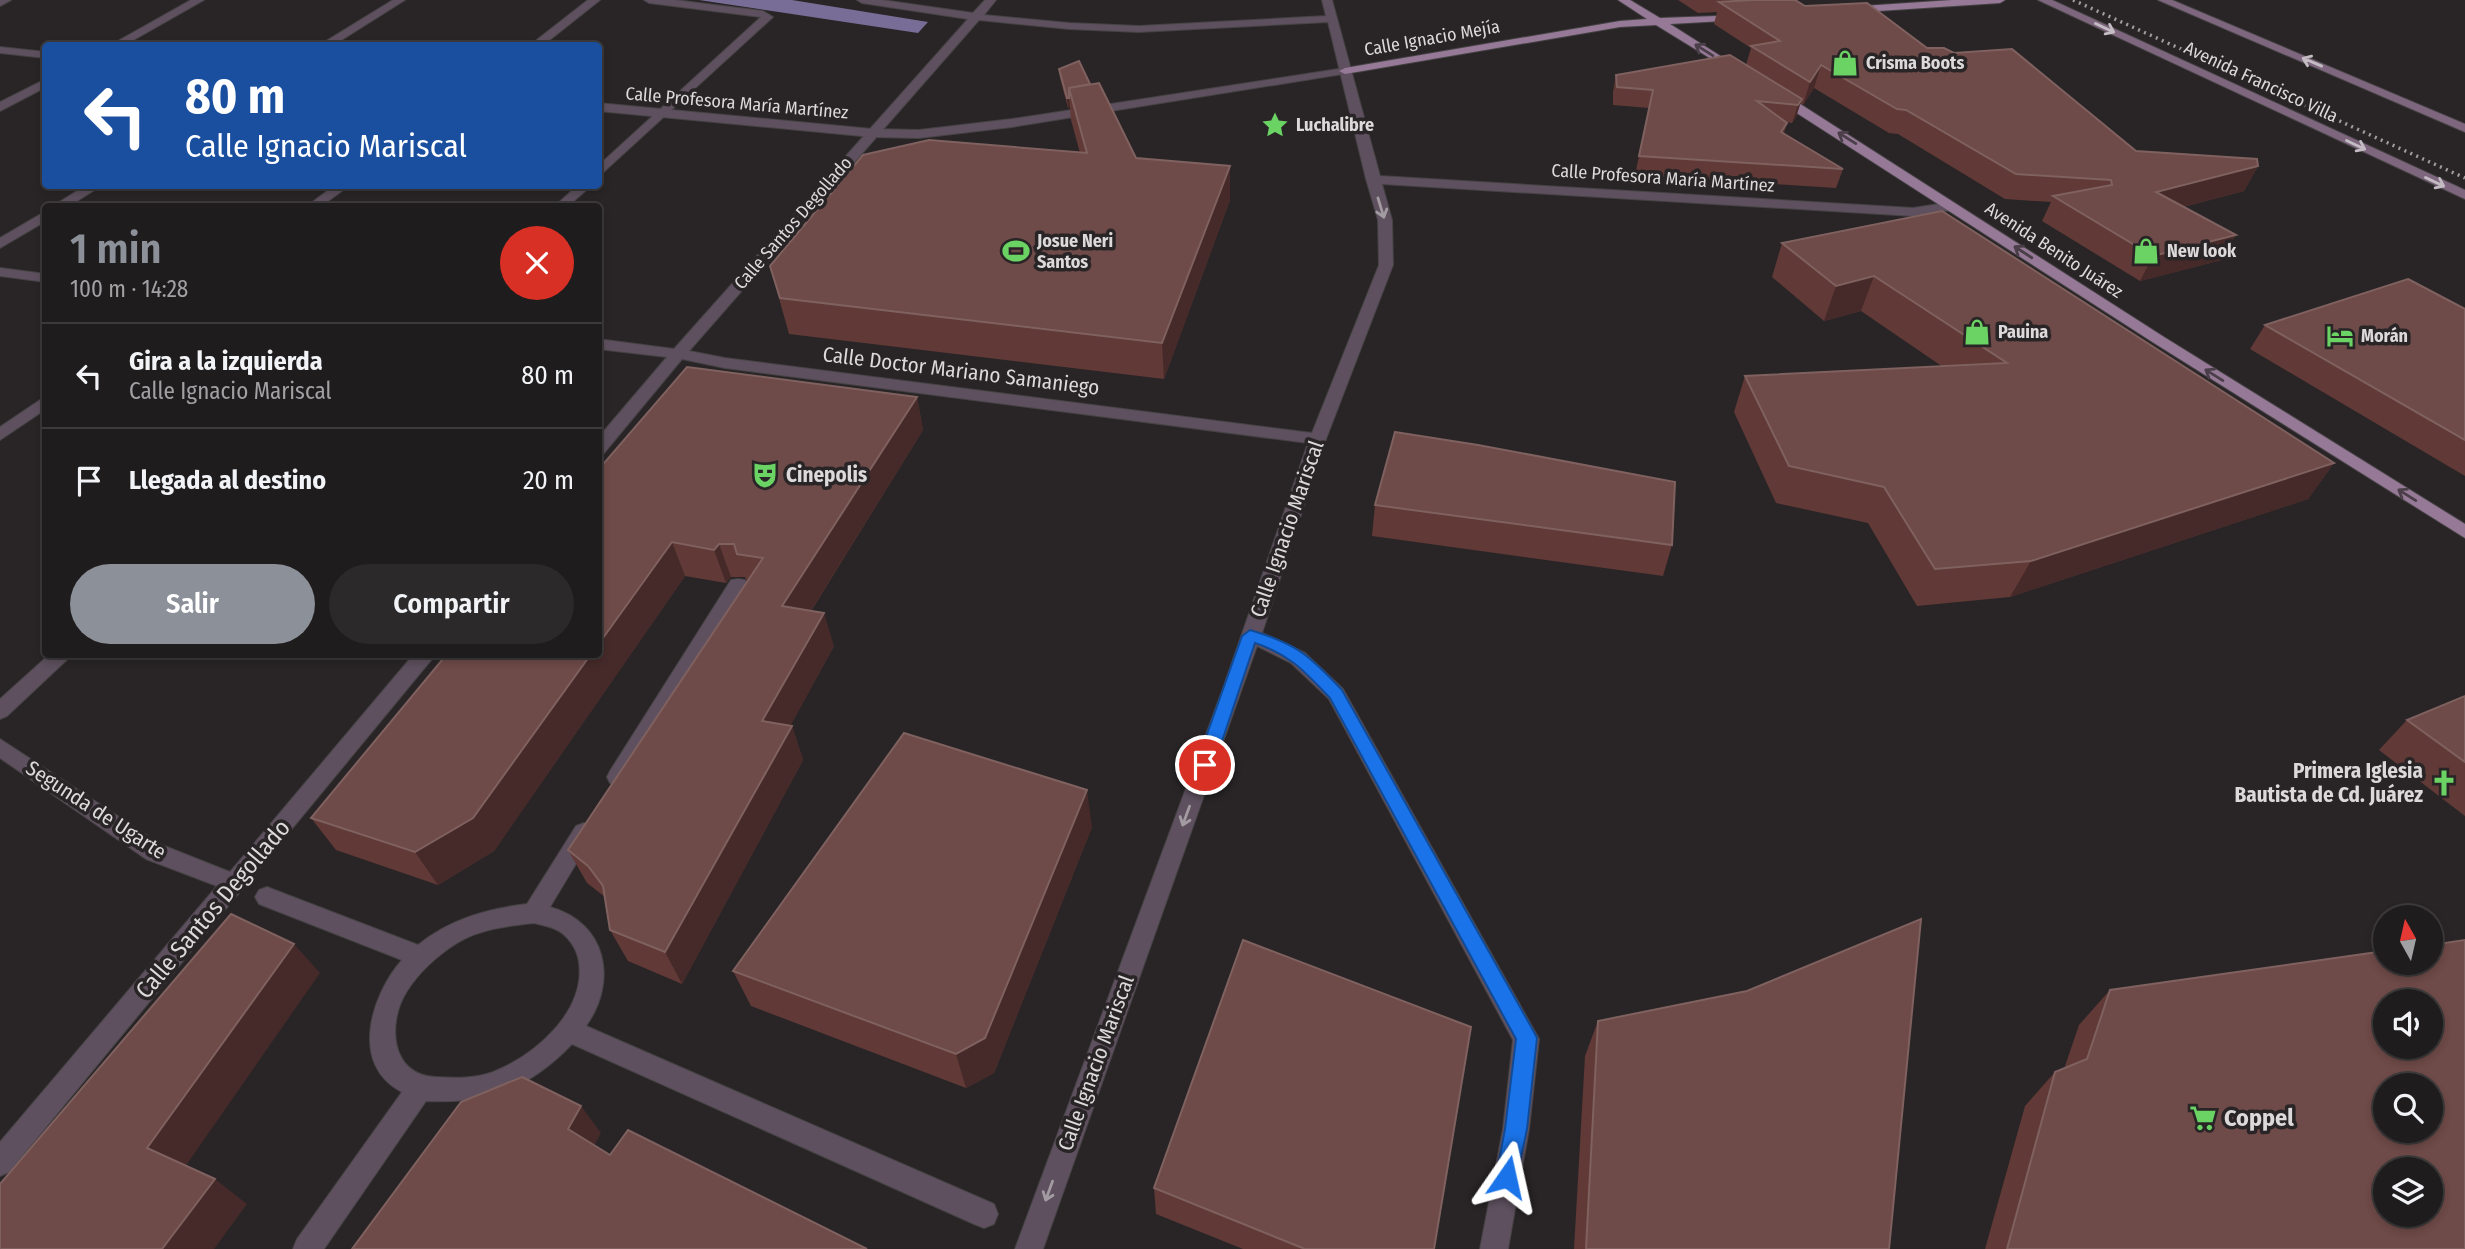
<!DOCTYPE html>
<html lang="es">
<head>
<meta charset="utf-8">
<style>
	:root { --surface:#1f1c1d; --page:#2c292a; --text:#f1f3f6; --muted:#a1a1a4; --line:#3c3a3b; --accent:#8c9099 }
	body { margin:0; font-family:"Fira Sans Condensed",sans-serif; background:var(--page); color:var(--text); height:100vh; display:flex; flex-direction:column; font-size:26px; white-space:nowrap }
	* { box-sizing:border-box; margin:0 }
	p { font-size:23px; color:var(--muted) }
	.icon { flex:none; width:38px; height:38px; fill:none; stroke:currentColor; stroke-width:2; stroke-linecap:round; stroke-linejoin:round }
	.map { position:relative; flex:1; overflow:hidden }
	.sheet { position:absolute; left:42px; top:203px; width:560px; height:455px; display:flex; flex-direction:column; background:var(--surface); border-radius:7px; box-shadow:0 4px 10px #0003,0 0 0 2px var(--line) }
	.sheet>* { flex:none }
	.hud { position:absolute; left:42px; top:42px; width:560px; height:147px; border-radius:7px; box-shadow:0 4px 10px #0003,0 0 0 2px var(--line); background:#1a4fa0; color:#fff; overflow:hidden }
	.needle { width:46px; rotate:352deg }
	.fabs { position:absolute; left:2373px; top:905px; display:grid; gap:14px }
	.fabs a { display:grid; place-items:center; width:70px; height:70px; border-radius:50%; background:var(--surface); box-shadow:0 4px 10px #0003,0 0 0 2px var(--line); font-size:35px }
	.pin { position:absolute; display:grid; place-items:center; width:60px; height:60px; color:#fff; margin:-30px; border:4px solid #fff; border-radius:50%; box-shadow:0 2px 7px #0007 }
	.me { position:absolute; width:77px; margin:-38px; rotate:11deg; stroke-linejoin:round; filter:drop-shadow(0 0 5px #0008) }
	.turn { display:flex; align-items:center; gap:24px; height:147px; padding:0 28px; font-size:32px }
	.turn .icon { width:91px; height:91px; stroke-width:2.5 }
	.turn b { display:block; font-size:49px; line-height:60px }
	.round { display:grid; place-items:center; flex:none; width:74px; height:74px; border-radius:37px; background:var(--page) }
	.headline { display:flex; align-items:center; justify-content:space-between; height:119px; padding:0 28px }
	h1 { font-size:42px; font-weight:600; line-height:52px; color:var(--accent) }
	.action { display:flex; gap:14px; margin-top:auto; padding:14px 28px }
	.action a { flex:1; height:80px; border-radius:42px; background:var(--accent); color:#fff; font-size:28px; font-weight:600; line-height:80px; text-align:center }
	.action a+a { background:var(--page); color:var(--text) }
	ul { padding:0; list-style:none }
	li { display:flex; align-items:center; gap:21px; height:105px; padding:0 28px; border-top:2px solid var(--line) }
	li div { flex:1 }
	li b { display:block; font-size:26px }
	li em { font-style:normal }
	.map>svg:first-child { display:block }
	.water { fill:#786d97 }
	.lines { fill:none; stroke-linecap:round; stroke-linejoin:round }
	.pedestrian-casing { stroke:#454244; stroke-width:2 }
	.minor-casing { stroke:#454244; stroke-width:2 }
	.tertiary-casing { stroke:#454244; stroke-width:2 }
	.secondary-casing { stroke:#454244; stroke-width:2 }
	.primary-casing { stroke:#454244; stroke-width:2 }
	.pedestrian { fill:#5e505e; fill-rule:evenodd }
	.minor { fill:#5e505e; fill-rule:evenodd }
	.tertiary { fill:#5e505e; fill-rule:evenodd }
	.secondary { fill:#7e677e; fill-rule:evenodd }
	.primary { fill:#967996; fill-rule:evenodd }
	.rail { stroke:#a09d9e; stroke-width:3.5; stroke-dasharray:2 4.5; stroke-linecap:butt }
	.wall { fill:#613936 }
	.shaded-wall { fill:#452a29 }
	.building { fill:#6e4a48; stroke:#7f615f; stroke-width:2; fill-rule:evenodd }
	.oneway { stroke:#c4bcc3 }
	.oneway2 { stroke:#4a3e48 }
	.oneway3 { stroke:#a39ba2 }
	.route { fill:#1a73e8; stroke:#114b97; stroke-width:2 }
	.labels { text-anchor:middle; stroke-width:7; stroke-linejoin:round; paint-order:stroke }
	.far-street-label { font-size:18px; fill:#dbd9da; stroke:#292527 }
	.far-poi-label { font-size:18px; font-weight:bold; fill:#dbd9da; stroke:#292527; text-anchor:start }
	.street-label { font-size:21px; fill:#dbd9da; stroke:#292527 }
	.poi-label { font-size:21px; font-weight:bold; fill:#dbd9da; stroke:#292527; text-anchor:start }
	.near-street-label { font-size:24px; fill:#dbd9da; stroke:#292527 }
	.near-poi-label { font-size:24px; font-weight:bold; fill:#dbd9da; stroke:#292527; text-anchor:start }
</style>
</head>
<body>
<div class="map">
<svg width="2465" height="1249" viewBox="0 0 2465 1249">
	<rect width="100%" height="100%" fill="#292527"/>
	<!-- water -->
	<polygon class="water" points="699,0 792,0 928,22 918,33"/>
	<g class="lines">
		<!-- pedestrian casing -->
		<g class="pedestrian-casing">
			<g id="pedestrian">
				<polygon points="738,579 745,580 747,585 626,783 618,785 610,783 607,777 610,771 731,580"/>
				<path d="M584 823 592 826 595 832 550 907C607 923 618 981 586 1026L994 1204 998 1214 994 1224 984 1228 974 1224 572 1044C529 1089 487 1104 426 1101L324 1249H293L297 1239 402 1092C349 1065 371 995 402 960L259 904 255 897 259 890 267 887 418 945C450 919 487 909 527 904L576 826ZM534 923C541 925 548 926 555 929 567 934 577 948 579 962 586 1011 536 1055 493 1072 474 1079 455 1078 435 1077 390 1075 387 1022 407 991 419 972 438 955 457 943 480 929 507 926 534 923Z"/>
			</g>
		</g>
		<!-- minor casing -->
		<g class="minor-casing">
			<g id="minor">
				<polygon points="0,0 11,0 0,6"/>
				<polygon points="191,0 204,0 123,46 109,46"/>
				<polygon points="393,0 405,0 332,46 318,46"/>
				<polygon points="588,0 600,0 542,46 529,46"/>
				<polygon points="644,0 675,0 763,11 773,17 598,177 598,166 761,17 649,3"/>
				<path d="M857 0H882L973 13 985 0H996L984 15 1069 23 1139 26 1326 16 1322 0H1332L1380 176 1913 208 1952 202 1959 206 1952 210 1913 216 1382 184 1392 220 1393 265 1326 439 1262 633 1305 653 1343 689 1539 1039 1529 1129 1508 1249H1480L1503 1129 1513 1040 1329 699 1291 663 1257 646 1043 1249H1015L1224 686 1308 443 725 368 682 359 604 453 598 454V438L667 357 598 349V339L674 349 968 19 862 3ZM979 20 1069 29 1139 32 1328 22 1366 179 1378 220 1379 265 1312 433 725 358 689 351Z"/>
				<polygon points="85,186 101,186 69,206 53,206"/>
				<polygon points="334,186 349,186 321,206 307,206"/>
				<polygon points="577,186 591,186 568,206 555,206"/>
				<polygon points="46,211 46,221 0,248 0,238"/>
				<polygon points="0,268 46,274 46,282 0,276"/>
				<polygon points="46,396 46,409 0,440 0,427"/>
				<polygon points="50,654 73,654 7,716 0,719 0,699"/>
				<polygon points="414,654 436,654 9,1172 0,1176 0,1142 217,886 146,859 0,758 0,739 162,845 230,872"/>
			</g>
		</g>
		<!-- tertiary casing -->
		<g class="tertiary-casing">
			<g id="tertiary">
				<polygon points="0,47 46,52 46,58 0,53"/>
				<polygon points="1345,68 1349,69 1349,73 1012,127 919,138 872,137 598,111 598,103 872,129 919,130 1012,119"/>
				<polygon points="46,79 46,87 0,111 0,102"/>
			</g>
		</g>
		<!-- secondary casing -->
		<g class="secondary-casing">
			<g id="secondary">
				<polygon points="2038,0 2052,0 2465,190 2465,199"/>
				<polygon points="2158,0 2172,0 2465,124 2465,132"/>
			</g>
		</g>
		<!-- primary casing -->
		<g class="primary-casing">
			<g id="primary">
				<polygon points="1618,0 1630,0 1660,18 1745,15 1745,19 1741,20 1670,24 1744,71 1734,73 1656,25 1620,27 1345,74 1339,71 1345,68 1620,21 1647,19"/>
				<polygon points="1952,0 2005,0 2000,3 1848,13 1843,10 1848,7"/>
				<polygon points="1775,93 1783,93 2164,337 2465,524 2465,538 2154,343 1775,99"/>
			</g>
		</g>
		<!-- pedestrian -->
		<use href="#pedestrian" class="pedestrian"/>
		<!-- minor -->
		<use href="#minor" class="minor"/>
		<!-- tertiary -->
		<use href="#tertiary" class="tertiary"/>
		<!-- secondary -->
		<use href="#secondary" class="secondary"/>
		<!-- primary -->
		<use href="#primary" class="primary"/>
		<!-- rail -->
		<polyline class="rail" points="2073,0 2465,178"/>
	</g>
	<!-- wall -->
	<g class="wall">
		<polygon points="1678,0 1795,0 1805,6 1927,48 2136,151 2258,166 2244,191 2183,207 2222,260 2140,281 2042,221 2051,202 2005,199 1898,134 1889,133 1814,88 1803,105 1800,103 1796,117 1792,123 1785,122 1787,123 1784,133 1843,169 1836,188 1635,175 1649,108 1613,105 1613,92 1616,75 1746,65 1751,48 1714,24 1717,12 1698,13"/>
		<polygon points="1059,69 1090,84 1136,158 1230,200 1164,379 789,334 770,266 1080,153 1071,120 1070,107 1068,108 1060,78"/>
		<polygon points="1942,211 2334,463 2308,499 2010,597 1917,606 1868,523 1776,503 1734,412 1745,376 1943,367 1861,311 1824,321 1772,277 1782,243"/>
		<polygon points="2465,309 2465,476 2250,349 2265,325"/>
		<polygon points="917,397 923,430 811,611 834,646 790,726 792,726 803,760 682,984 628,961 610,930 605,897 587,883 568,850 747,582 745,577 731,577 726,583 685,576 494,851 438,885 336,850 311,818 598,654 598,470"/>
		<polygon points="1375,505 1672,545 1663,576 1372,536"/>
		<polygon points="2465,696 2465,816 2379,750 2407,720"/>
		<polygon points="1092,827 994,1073 966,1088 751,1006 733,971"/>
		<polygon points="2110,990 2465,1249 1985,1249 2025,1106 2055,1072 2064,1069 2079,1025"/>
		<polygon points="1598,1021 1889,1249 1574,1249 1585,1056"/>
		<polygon points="1154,1188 1434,1249 1243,1249 1156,1214"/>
	</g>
	<!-- shaded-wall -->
	<g class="shaded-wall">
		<polygon points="1821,65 1814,88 1803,105 1810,82"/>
		<polygon points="1067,98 1069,98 1070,107 1068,108"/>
		<polygon points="1802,99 1796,117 1792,123 1798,105"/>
		<polygon points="1230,166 1230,200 1164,379 1162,343"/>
		<polygon points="2258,166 2244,191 2143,217 2156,192"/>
		<polygon points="2236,235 2222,260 2140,281 2153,256"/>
		<polygon points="1874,276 1861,311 1824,321 1836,286"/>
		<polygon points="917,397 923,430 793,639 782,606"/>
		<polygon points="2334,463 2308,499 2010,597 2031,561"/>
		<polygon points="672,542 685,576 494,851 438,885 415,852 591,654 598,654 598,645"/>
		<polygon points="719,544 731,577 726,583 714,550"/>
		<polygon points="824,613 834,646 774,755 762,721"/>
		<polygon points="792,726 803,760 682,984 665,952"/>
		<polygon points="1087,790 1092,827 994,1073 966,1088 956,1054"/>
		<polygon points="294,944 320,973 180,1174 147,1148"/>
		<polygon points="581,1106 601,1133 589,1155 568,1129"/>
		<polygon points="215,1179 247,1204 214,1249 162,1249"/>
	</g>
	<!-- building -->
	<g class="building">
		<polygon points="1752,0 1795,0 1805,6 1867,3 1927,48 1944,48 1954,53 2012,49 2136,151 2257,159 2258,166 2156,192 2236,235 2153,256 2053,196 2112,185 2111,180 2016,174 1906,110 1897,109 1821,65 1810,82 1751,46 1780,41 1719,2"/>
		<polygon points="1730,55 1802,99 1798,105 1757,101 1787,123 1781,132 1843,169 1639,156 1653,90 1617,87 1616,75"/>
		<polygon points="1079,61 1090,84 1069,88 1069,98 1067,98 1059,69"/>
		<polygon points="1099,83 1136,158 1230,166 1162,343 780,298 770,266 863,155 929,140 1087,153 1069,88"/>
		<polygon points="1942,211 2334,463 2031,561 1935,569 1884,487 1789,466 1745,376 2007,363 1874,276 1836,286 1782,243"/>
		<polygon points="2408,279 2465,309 2465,440 2265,325"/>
		<polygon points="687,367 917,397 782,606 824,613 762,721 792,726 665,952 610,930 603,886 588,866 568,850 763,558 737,554 734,544 719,544 714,550 672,542 598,645 598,470"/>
		<polygon points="1395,432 1478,445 1675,482 1672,545 1375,505"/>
		<polygon points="447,654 591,654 473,818 415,852 311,818"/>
		<polygon points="2465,696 2465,762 2407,720"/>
		<polygon points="904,733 1087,790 985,1038 956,1054 733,971"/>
		<polygon points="231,914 294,944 147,1148 215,1179 162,1249 0,1249 0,1184"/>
		<polygon points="1921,919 1889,1249 1586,1249 1598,1021 1747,991"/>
		<polygon points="1243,940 1471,1027 1434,1249 1305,1249 1154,1188"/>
		<path d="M2465 940V1249H2007L2055 1072 2087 1059 2110 990 2385 951V962H2431V945ZM2385 1001H2431V1046H2385ZM2385 1085H2431V1130H2385ZM2385 1169H2431V1214H2385Z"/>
		<polygon points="522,1077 581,1106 568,1129 610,1155 628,1130 867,1249 352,1249 461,1102"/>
	</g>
	<!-- one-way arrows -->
	<defs><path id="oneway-shaft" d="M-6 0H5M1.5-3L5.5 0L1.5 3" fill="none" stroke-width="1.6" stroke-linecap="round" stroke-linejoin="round" transform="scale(1.75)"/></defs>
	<g class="oneway">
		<use href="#oneway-shaft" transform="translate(2105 28) rotate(25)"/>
		<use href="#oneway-shaft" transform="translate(2312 62) rotate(-157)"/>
		<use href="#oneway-shaft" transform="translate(2356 145) rotate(25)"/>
		<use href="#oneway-shaft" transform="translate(2435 182) rotate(25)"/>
	</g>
	<g class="oneway2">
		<use href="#oneway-shaft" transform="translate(1704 50) rotate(-148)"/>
		<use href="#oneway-shaft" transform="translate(1847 138) rotate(-148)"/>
		<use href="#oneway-shaft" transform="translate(2023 252) rotate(-147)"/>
		<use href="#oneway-shaft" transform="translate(2214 375) rotate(-148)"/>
		<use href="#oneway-shaft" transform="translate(2407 495) rotate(-148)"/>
	</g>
	<g class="oneway3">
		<use href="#oneway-shaft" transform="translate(1381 208) rotate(73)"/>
		<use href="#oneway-shaft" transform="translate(1186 816) rotate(110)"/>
		<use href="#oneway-shaft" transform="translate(1049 1191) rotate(110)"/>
	</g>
	<!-- route -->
	<path class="route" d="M1250 630C1297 644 1309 655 1342 690L1534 1032 1537 1038 1527 1129 1515 1185 1507 1188 1499 1185 1496 1177 1505 1129 1516 1039 1330 698C1305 672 1291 655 1255 643L1214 765 1211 770H1199L1196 765 1242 636Z"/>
	<!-- icons -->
	<defs>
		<g id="shop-bare" transform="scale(2.1)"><path d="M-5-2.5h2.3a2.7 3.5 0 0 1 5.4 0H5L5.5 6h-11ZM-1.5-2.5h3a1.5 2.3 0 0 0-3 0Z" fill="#6ad364" stroke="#292527" stroke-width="2.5" paint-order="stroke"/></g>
		<g id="sight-bare" transform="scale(2.1)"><path d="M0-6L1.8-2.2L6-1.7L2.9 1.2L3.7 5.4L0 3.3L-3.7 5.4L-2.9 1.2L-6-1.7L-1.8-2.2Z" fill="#6ad364" stroke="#292527" stroke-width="2.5" paint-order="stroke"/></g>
		<g id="stadium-bare" transform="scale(2.1)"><path d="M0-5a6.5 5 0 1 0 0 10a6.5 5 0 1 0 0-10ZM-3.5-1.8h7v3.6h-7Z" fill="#6ad364" stroke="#292527" stroke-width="2.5" paint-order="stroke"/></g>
		<g id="hotel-bare" transform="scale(2.1)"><path d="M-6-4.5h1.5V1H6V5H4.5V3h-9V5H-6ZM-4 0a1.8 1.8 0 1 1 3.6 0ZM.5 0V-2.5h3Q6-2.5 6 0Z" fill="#6ad364" stroke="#292527" stroke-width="2.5" paint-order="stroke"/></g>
		<g id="theatre-bare" transform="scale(2.1)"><path d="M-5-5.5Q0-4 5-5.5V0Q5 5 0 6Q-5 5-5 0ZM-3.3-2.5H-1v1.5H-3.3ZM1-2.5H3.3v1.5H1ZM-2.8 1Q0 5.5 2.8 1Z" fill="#6ad364" stroke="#292527" stroke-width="2.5" paint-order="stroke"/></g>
		<g id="church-bare" transform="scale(2.1)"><path d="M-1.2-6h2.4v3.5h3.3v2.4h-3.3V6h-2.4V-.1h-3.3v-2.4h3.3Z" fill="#6ad364" stroke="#292527" stroke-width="2.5" paint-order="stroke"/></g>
		<g id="supermarket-bare" transform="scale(2.1)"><path d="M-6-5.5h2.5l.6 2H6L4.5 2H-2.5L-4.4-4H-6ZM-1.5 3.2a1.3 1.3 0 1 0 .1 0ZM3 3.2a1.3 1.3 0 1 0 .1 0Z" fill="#6ad364" stroke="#292527" stroke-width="2.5" paint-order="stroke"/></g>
	</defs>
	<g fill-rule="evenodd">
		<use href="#shop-bare" x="1845" y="63"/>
		<use href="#sight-bare" x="1275" y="125"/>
		<use href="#stadium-bare" x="1016" y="251"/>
		<use href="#shop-bare" x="2146" y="251"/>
		<use href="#shop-bare" x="1977" y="332"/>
		<use href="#hotel-bare" x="2340" y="336"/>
		<use href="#theatre-bare" x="765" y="475"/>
		<use href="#church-bare" x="2444" y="783"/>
		<use href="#supermarket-bare" x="2203" y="1118"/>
	</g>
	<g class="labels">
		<!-- far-street labels -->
		<g class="far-street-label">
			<text transform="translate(1432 38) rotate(-10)" y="6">Calle Ignacio Mejía</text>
			<text transform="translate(2261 82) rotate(25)" y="6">Avenida Francisco Villa</text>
			<text transform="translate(737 103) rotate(5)" y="6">Calle Profesora María Martínez</text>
			<text transform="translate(1663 178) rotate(4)" y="6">Calle Profesora María Martínez</text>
			<text transform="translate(793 223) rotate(-49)" y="6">Calle Santos Degollado</text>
			<text transform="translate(2054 250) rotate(33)" y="6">Avenida Benito Juárez</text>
		</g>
		<!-- far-poi labels -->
		<g class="far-poi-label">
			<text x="1866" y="69">Crisma Boots</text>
			<text x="1296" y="131">Luchalibre</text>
			<text x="1037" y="247">Josue Neri<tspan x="1037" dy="21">Santos</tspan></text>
			<text x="2167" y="257">New look</text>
			<text x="1998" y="338">Pauina</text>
			<text x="2361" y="342">Morán</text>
		</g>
		<!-- street labels -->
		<g class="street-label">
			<text transform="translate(961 371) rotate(7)" y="7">Calle Doctor Mariano Samaniego</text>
			<text transform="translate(1287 529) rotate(-71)" y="7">Calle Ignacio Mariscal</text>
			<text transform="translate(96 810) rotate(33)" y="7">Segunda de Ugarte</text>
			<text transform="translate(1096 1063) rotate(-70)" y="7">Calle Ignacio Mariscal</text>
		</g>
		<!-- poi labels -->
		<g class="poi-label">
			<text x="786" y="482">Cinepolis</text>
			<text x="2423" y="778" text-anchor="end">Primera Iglesia<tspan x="2423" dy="24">Bautista de Cd. Juárez</tspan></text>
		</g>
		<!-- near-street labels -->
		<g class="near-street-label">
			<text transform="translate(213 909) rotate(-50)" y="8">Calle Santos Degollado</text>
		</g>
		<!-- near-poi labels -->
		<g class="near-poi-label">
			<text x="2224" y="1126">Coppel</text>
		</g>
	</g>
</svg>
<div class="fabs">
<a><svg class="needle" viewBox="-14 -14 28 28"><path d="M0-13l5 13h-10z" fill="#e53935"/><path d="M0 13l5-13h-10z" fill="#a1a1a4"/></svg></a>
<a><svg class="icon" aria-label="sound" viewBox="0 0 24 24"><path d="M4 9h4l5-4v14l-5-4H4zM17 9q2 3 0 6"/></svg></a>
<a><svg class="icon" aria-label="search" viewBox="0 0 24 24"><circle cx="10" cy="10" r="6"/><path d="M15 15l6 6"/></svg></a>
<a><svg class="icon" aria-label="layers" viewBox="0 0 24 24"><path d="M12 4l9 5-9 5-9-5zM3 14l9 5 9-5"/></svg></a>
</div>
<div class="pin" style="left:1205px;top:765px;background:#d93025"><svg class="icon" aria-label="arrive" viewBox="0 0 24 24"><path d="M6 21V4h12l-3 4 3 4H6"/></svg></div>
<svg class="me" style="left:1507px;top:1177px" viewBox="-20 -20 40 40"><path d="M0-17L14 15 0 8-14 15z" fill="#1a73e8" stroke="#fff" stroke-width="4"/></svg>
<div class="hud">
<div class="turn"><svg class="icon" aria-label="left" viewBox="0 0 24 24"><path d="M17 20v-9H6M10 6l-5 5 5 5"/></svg><div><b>80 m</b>Calle Ignacio Mariscal</div></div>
</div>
<section class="sheet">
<div class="headline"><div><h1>1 min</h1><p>100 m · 14:28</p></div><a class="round" style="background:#d93025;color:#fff"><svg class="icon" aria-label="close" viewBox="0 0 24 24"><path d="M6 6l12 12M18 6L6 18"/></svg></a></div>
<ul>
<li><svg class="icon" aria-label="left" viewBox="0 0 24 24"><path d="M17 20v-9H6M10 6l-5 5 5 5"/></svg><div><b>Gira a la izquierda</b><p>Calle Ignacio Mariscal</p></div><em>80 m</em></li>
<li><svg class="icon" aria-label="arrive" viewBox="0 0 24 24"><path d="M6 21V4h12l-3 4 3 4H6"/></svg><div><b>Llegada al destino</b></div><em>20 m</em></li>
</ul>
<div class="action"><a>Salir</a><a>Compartir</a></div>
</section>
</div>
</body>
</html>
